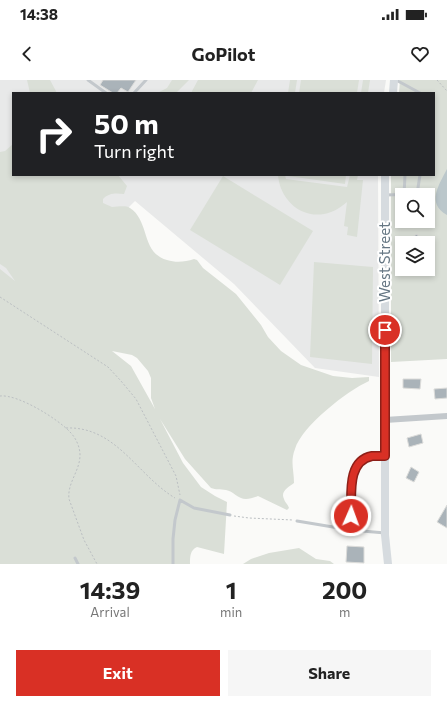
<!DOCTYPE html>
<html lang="en">
<head>
<meta charset="utf-8">
<style>
	:root { --surface:#fff; --page:#f6f6f6; --text:#222; --muted:#767676; --accent:#d93025 }
	body { margin:0; font-family:Commissioner,sans-serif; background:var(--page); color:var(--text); height:100vh; display:flex; flex-direction:column; font-size:15px; white-space:nowrap }
	* { box-sizing:border-box; margin:0 }
	p { font-size:13px; color:var(--muted) }
	.icon { flex:none; width:22px; height:22px; fill:none; stroke:currentColor; stroke-width:2; stroke-linecap:round; stroke-linejoin:round }
	.map { position:relative; height:484px; overflow:hidden }
	.sheet { display:flex; flex-direction:column; background:var(--surface); flex:1 }
	.sheet>* { flex:none }
	.hud { position:absolute; left:12px; top:12px; width:423px; height:84px; border-radius:0px; box-shadow:0 2px 6px #0003; background:#202124; color:#fff; overflow:hidden }
	.tools { position:absolute; left:395px; top:108px; display:grid; gap:8px }
	.tools a { display:grid; place-items:center; width:40px; height:40px; border-radius:0px; background:var(--surface); box-shadow:0 2px 6px #0003; font-size:20px }
	.pin { position:absolute; display:grid; place-items:center; width:34px; height:34px; color:#fff; margin:-17px; border:2px solid #fff; border-radius:50%; box-shadow:0 1px 4px #0007 }
	.me { position:absolute; width:44px; margin:-22px; rotate:2deg; stroke-linejoin:round; filter:drop-shadow(0 0 3px #0008) }
	.turn { display:flex; align-items:center; gap:14px; height:84px; padding:0 16px; font-size:18px }
	.turn .icon { width:52px; height:52px; stroke-width:2.5 }
	.turn b { display:block; font-size:28px; line-height:34px }
	.eta { display:flex; justify-content:space-evenly; align-items:center; height:68px; text-align:center }
	.eta b { font-size:24px; font-weight:700; line-height:28px }
	.button { display:flex; gap:8px; margin-top:auto; padding:8px 16px }
	.button a { flex:1; height:46px; border-radius:0px; background:var(--accent); color:#fff; font-size:16px; font-weight:700; line-height:46px; text-align:center }
	.button a+a { background:var(--page); color:var(--text) }
	.status { display:flex; justify-content:space-between; align-items:center; height:28px; padding:0 20px; background:var(--surface); direction:ltr }
	.status svg { height:11px; fill:currentColor }
	header { display:flex; justify-content:space-between; align-items:center; height:52px; padding:0 16px; background:var(--surface); font-size:18px; font-weight:700 }
	.map>svg:first-child { display:block }
	.built { fill:#e8e9e9 }
	.green { fill:#dadfd7; fill-rule:evenodd }
	.water { fill:#bbc7cb }
	.building { fill:#aab3b9; stroke:#dcdcda }
	.lines { fill:none; stroke-linecap:round; stroke-linejoin:round }
	.path { stroke:#bbbfc2; stroke-width:1; stroke-dasharray:2 2; stroke-linecap:butt }
	.lane { stroke:#c3c8cc; stroke-width:3 }
	.street { stroke:#c3c8cc; stroke-width:6 }
	.secondary { stroke:#d6dbdf; stroke-width:8 }
	.route-casing { stroke:#8d1f18; stroke-width:10 }
	.route { stroke:#d93025; stroke-width:7 }
	.labels { text-anchor:middle; stroke-width:4; stroke-linejoin:round; paint-order:stroke }
	.street-label { font-size:15px; fill:#657683; stroke:#fff }
</style>
</head>
<body>
<div class="status"><b>14:38</b><svg viewBox="0 0 49 12"><path d="M0 12V9h3v3zM5 12V6h3v6zM10 12V3h3v9zM15 12V0h3v12zM26 1h20v11H26zM47 4h2v5h-2z"/></svg></div>
<header><svg class="icon" aria-label="back" viewBox="0 0 24 24"><path d="M15 5l-7 7 7 7"/></svg>GoPilot<svg class="icon" aria-label="heart" viewBox="0 0 24 24"><path d="M12 20l-8-8c-3-5 5-10 8-4 3-6 11-1 8 4z"/></svg></header>
<div class="map">
<svg width="447" height="484" viewBox="0 0 447 484">
	<rect width="100%" height="100%" fill="#fafaf8"/>
	<!-- built -->
	<polygon class="built" points="0,0 386,0 384,13 13,13 13,95 378,95 379,297 315,288 234,204 135,121 24,232 0,205"/>
	<!-- green -->
	<g class="green">
		<polygon points="27,0 50,0 57,13 30,13"/>
		<polygon points="172,0 189,0 176,13 157,13 167,8"/>
		<polygon points="198,0 258,0 251,13 191,13"/>
		<polygon points="290,0 297,0 295,13 288,13"/>
		<polygon points="301,0 359,0 357,13 299,13"/>
		<polygon points="363,0 370,0 368,13 361,13"/>
		<path d="M400 0H447V279L391 282V95H434V13H399ZM402 115H428V141H402ZM402 163H428V189H402Z"/>
		<path d="M13 64V95H118L127 106 124 114C115 113 109 113 103 119V123C106 124 109 126 112 127 118 127 125 125 130 128 150 141 141 173 167 180 176 183 185 182 194 179L197 180 203 188 236 214 261 245 268 257 281 271 301 285 333 296 352 298 369 297V301C347 311 302 346 295 369 290 382 294 390 294 403 289 407 280 411 284 419 285 423 288 424 289 428L287 430 258 416C255 417 250 419 246 419 238 419 233 411 226 410 220 409 216 410 211 408L185 379 160 339 183 383 201 407 215 416 227 422 224 474 197 467C190 470 190 477 190 484H0V189L15 201 6 188 0 184V72L5 71ZM112 271 132 275 137 278 148 291 151 298V318L155 329 131 286Z"/>
		<path d="M278 95H285L286 99 347 107 350 95H358L357 100H363L357 157 347 155 348 147 344 146 347 122C342 126 337 130 331 132 305 142 280 122 278 95Z"/>
		<polygon points="289,95 346,95 345,104 288,96"/>
		<polygon points="223,96 313,151 280,205 190,150"/>
		<polygon points="314,182 373,187 372,284 310,277"/>
		<polygon points="299,468 316,479 330,481 334,484 243,484 251,479 269,473"/>
	</g>
	<!-- water -->
	<path class="water" d="M447 89V135C426 123 439 105 447 89Z"/>
	<!-- building -->
	<g class="building">
		<polygon points="103,0 136,0 128,12 121,8 117,13 113,13 100,5"/>
		<polygon points="417,154 420,159 414,163 411,163 409,159"/>
		<polygon points="403,299 421,299 420,309 403,308"/>
		<polygon points="447,308 447,318 435,319 434,309"/>
		<polygon points="421,354 423,363 409,367 407,358"/>
		<polygon points="411,387 419,392 414,402 406,398"/>
		<polygon points="447,425 447,448 437,442"/>
		<polygon points="347,466 364,467 364,483 346,482"/>
	</g>
	<g class="lines">
		<!-- path -->
		<g class="path">
			<polyline points="437,0 447,11"/>
			<polyline points="0,217 108,287 121,301 136,319 176,396 180,415"/>
			<path d="M0 316C18 314 58 339 70 352 76 358 80 367 80 375 80 391 67 403 69 419L84 460 97 484"/>
			<path d="M66 348C116 346 137 395 175 418"/>
			<polyline points="234,436 249,438 293,440"/>
		</g>
		<!-- lane -->
		<g class="lane">
			<polyline points="88,0 106,13"/>
			<polyline points="396,0 420,13"/>
			<polyline points="134,13 146,0"/>
			<polyline points="385,115 417,114 420,95"/>
			<polyline points="404,115 405,95"/>
			<polyline points="384,376 371,376 359,383 353,393 351,450 385,453"/>
			<polyline points="297,441 351,450"/>
			<polyline points="75,478 78,484"/>
			<polyline points="173,484 173,459 175,440 180,420 194,428 230,435"/>
		</g>
		<!-- street -->
		<polyline class="street" points="385,340 447,336"/>
		<!-- secondary -->
		<g class="secondary">
			<polyline points="393,13 394,0"/>
			<polyline points="385,95 385,455 388,484"/>
		</g>
	</g>
	<g class="lines">
		<!-- route casing -->
		<g class="route-casing">
			<path id="route" d="M351 436C352 416 346 381 372 376 376 376 381 376 385 376V250"/>
		</g>
		<!-- route -->
		<use href="#route" class="route"/>
	</g>
	<g class="labels">
		<!-- street labels -->
		<g class="street-label">
			<text transform="translate(385 182) rotate(-90)" y="5">West Street</text>
		</g>
	</g>
</svg>
<div class="tools">
<a><svg class="icon" aria-label="search" viewBox="0 0 24 24"><circle cx="10" cy="10" r="6"/><path d="M15 15l6 6"/></svg></a>
<a><svg class="icon" aria-label="layers" viewBox="0 0 24 24"><path d="M12 4l9 5-9 5-9-5zM3 14l9 5 9-5"/></svg></a>
</div>
<div class="pin" style="left:385px;top:250px;background:#d93025"><svg class="icon" aria-label="arrive" viewBox="0 0 24 24"><path d="M6 21V4h12l-3 4 3 4H6"/></svg></div>
<svg class="me" style="left:351px;top:436px" viewBox="-20 -20 40 40"><circle r="17" fill="#d93025" stroke="#fff" stroke-width="3"/><path d="M0-11L8 9 0 5-8 9z" fill="#fff"/></svg>
<div class="hud">
<div class="turn"><svg class="icon" aria-label="right" viewBox="0 0 24 24"><path d="M7 20v-9h11M14 6l5 5-5 5"/></svg><div><b>50 m</b>Turn right</div></div>
</div>
</div>
<section class="sheet">
<div class="eta">
<div><b>14:39</b><p>Arrival</p></div>
<div><b>1</b><p>min</p></div>
<div><b>200</b><p>m</p></div>
</div>
<div class="button"><a>Exit</a><a>Share</a></div>
</section>
</body>
</html>
